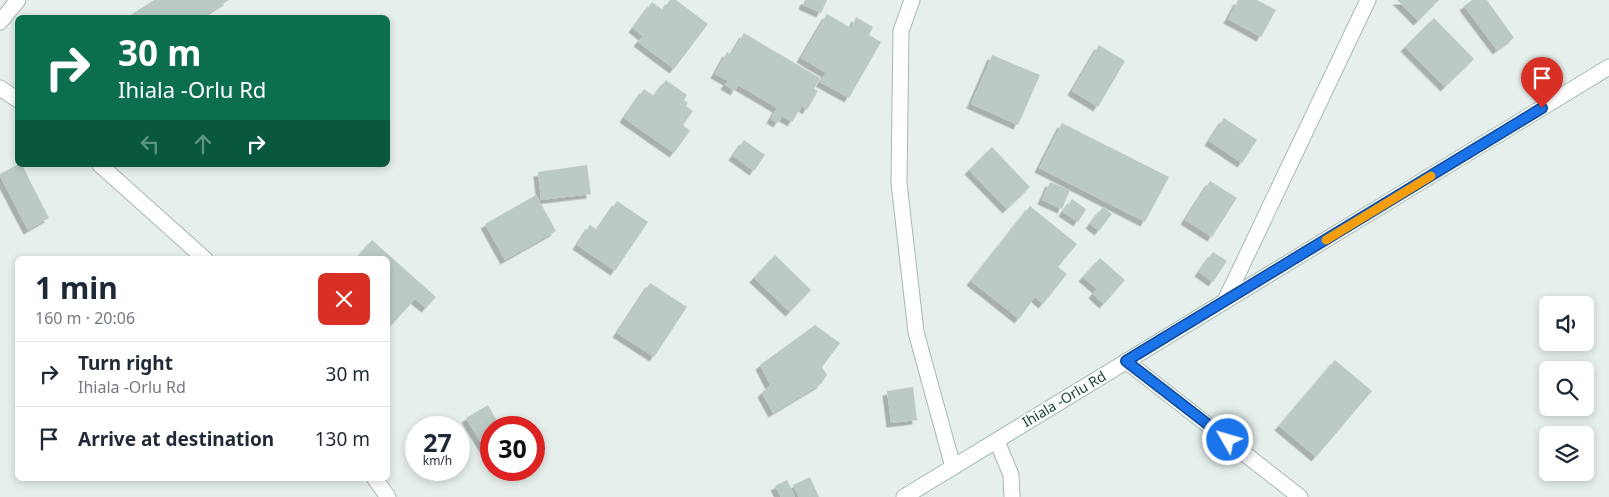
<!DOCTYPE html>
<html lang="en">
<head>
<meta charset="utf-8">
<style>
	:root { --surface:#fff; --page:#f2f2f3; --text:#1f2937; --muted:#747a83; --line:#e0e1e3 }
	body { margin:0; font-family:"Noto Sans",sans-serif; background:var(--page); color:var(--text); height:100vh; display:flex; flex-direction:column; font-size:19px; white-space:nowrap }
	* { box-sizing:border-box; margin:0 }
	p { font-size:16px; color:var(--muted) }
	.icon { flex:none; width:28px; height:28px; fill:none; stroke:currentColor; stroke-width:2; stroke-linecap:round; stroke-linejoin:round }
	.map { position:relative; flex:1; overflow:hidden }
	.drawer { position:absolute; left:15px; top:256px; width:375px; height:225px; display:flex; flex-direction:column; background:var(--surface); border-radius:8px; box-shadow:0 2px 8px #0003 }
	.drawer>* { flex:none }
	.hud { position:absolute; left:15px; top:15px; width:375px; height:152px; border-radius:8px; box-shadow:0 2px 8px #0003; background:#0b6e4f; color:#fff; overflow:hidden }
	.buttons { position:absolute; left:1539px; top:296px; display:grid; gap:10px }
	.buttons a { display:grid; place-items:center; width:55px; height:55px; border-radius:8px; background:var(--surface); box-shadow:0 2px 8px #0003; font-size:25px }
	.speed { position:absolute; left:405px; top:416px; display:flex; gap:10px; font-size:25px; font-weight:700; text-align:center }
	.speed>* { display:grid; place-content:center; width:65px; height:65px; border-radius:50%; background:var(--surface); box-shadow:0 2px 8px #0003; line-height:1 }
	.speed small { font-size:12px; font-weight:400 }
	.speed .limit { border:8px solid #d22; background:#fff; color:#111 }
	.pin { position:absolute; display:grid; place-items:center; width:42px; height:42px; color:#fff; margin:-51px -21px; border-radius:50% 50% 50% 0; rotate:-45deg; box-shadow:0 0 5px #0007 }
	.pin .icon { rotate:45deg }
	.me { position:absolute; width:55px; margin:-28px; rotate:308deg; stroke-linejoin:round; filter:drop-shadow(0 0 4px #0008) }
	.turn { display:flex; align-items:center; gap:18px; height:105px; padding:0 20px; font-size:22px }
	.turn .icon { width:65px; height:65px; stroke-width:2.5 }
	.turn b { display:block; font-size:35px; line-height:42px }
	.lanes { display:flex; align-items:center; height:48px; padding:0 20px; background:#0003; justify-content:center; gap:25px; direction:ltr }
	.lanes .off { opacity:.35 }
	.round { display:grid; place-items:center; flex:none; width:52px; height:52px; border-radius:8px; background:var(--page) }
	.summary { display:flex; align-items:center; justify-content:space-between; height:85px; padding:0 20px }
	h1 { font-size:30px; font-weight:700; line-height:38px }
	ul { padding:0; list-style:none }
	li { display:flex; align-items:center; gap:15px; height:65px; padding:0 20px; border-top:1px solid var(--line) }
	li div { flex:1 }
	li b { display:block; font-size:19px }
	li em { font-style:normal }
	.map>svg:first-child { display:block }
	.building { fill:#bbcac4; filter:url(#shadow) }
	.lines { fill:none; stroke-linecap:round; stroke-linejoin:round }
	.minor-casing { stroke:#a8b8b2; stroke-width:17 }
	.secondary-casing { stroke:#a4bbb3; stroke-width:17 }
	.minor { stroke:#fff; stroke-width:15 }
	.secondary { stroke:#fff; stroke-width:15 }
	.route-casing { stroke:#114b97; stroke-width:12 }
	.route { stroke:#1a73e8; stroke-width:9 }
	.slow { stroke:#f59e0b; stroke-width:9 }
	.labels { text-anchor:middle; stroke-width:4; stroke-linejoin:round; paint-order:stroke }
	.street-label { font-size:14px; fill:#24423a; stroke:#f7fbf9 }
</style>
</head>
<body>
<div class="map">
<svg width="1609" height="497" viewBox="0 0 1609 497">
	<defs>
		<filter id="shadow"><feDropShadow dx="-4.5" dy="4.5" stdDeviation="0" flood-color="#0004"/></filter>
	</defs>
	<rect width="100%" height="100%" fill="#e6efeb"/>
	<!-- building -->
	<g class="building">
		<polygon points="154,0 229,0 201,18 126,18"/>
		<polygon points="670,0 676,0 708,24 674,69 638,42 643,36 633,28 652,2 663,10"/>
		<polygon points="805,0 827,0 821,13 803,5"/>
		<polygon points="1238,0 1257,0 1276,10 1261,37 1228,19"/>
		<polygon points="1397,0 1439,0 1418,21"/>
		<polygon points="1472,0 1487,0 1514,38 1497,50 1464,6"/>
		<polygon points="827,14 851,28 856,17 873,27 869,35 881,42 849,98 820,82 826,73 801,58"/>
		<polygon points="1434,18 1474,59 1445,87 1405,47"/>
		<polygon points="744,33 820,78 814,89 818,91 807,110 802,106 792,122 782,116 778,123 771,119 777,108 738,85 735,91 725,85 728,81 715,74 727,52 731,55"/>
		<polygon points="1099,45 1125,61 1098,107 1072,91"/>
		<polygon points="992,55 1040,75 1018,125 971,104"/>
		<polygon points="666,80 687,95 684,100 688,103 686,106 693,111 683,125 690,131 674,153 624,118 644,89 654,96"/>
		<polygon points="1224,118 1257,140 1242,163 1209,141"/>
		<polygon points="1062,123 1169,177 1145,222 1039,168"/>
		<polygon points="744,140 765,155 754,171 733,156"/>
		<polygon points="992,147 1030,187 1007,209 969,170"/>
		<polygon points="17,165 22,165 49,218 28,230 0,176 0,174"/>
		<polygon points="587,165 591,194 541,200 538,172"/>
		<polygon points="1210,181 1237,198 1212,237 1185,220"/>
		<polygon points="1050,182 1070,190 1062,209 1042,200"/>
		<polygon points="536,195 556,231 505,260 485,224"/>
		<polygon points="1072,199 1086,209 1078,222 1063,212"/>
		<polygon points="617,201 648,222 615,271 577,245 590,225 597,230"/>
		<polygon points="1030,206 1077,244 1058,267 1067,274 1043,304 1035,297 1019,319 971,281"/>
		<polygon points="1103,207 1112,214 1099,231 1090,224"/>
		<polygon points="372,240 436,297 426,308 415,299 388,329 388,259 356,259"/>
		<polygon points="1213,252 1227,261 1213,282 1199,272"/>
		<polygon points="775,255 811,290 790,312 754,278"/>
		<polygon points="1100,258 1125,280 1104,304 1093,294 1097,289 1083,277"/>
		<polygon points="650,283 687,307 654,357 617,333"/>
		<polygon points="815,325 840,343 822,367 827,375 821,384 773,413 762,393 770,385 760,365"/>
		<polygon points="1335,360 1372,391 1316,457 1279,426"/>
		<polygon points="913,387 917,420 891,423 887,391"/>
		<polygon points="488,405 501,428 491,428 491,455 489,456 466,418"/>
		<polygon points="810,477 819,497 799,497 793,485"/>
		<polygon points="787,480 795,497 781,497 775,486"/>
	</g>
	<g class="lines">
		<!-- minor casing -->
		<g class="minor-casing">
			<g id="minor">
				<polyline points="912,0 901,31 899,183 916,332 953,467"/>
				<polyline points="0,22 18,0"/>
				<polyline points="0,88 18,100"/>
				<polyline points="100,165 205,259"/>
				<polyline points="1225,301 1368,0"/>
				<polyline points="1126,361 1300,497"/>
				<polyline points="997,441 1011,475 1012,497"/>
				<polyline points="375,479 388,497"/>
			</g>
		</g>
		<!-- secondary casing -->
		<g class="secondary-casing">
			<polyline id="secondary" points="904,497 1609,67"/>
		</g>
		<!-- minor -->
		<use href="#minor" class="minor"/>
		<!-- secondary -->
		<use href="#secondary" class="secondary"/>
	</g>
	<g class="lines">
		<!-- route casing -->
		<g class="route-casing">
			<polyline id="route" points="1228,440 1126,361 1542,108"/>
		</g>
		<!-- route -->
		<use href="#route" class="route"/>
		<!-- slow -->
		<polyline class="slow" points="1326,240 1431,176"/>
	</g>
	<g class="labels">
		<!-- street labels -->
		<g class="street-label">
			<text transform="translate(1064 399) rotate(-31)" y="5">Ihiala -Orlu Rd</text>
		</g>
	</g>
</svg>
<div class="buttons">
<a><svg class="icon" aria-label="sound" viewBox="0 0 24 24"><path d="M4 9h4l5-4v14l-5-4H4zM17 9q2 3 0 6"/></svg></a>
<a><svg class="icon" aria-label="search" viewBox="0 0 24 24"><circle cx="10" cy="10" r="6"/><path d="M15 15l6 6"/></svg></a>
<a><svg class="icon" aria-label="layers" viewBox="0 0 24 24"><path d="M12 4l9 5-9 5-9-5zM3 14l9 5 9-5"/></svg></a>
</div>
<div class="speed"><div>27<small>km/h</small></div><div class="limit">30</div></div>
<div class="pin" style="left:1542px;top:108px;background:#d93025"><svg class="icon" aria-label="arrive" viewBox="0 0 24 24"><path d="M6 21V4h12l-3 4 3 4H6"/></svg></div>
<svg class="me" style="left:1228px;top:440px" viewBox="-20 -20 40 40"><circle r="17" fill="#1a73e8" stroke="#fff" stroke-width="3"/><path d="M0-11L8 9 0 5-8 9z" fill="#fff"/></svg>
<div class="hud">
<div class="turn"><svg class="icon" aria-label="right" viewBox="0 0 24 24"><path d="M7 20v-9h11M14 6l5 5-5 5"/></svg><div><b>30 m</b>Ihiala -Orlu Rd</div></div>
<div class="lanes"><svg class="icon off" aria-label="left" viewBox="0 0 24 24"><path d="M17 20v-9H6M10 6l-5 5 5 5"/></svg><svg class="icon off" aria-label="ahead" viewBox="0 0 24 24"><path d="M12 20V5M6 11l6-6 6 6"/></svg><svg class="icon" aria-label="right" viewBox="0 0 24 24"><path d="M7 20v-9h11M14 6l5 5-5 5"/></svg></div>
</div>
<section class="drawer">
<div class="summary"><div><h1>1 min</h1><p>160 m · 20:06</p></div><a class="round" style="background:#d93025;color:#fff"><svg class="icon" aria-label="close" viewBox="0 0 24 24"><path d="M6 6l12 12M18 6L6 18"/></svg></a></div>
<ul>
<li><svg class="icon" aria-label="right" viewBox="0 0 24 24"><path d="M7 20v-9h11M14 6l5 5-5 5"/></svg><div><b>Turn right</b><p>Ihiala -Orlu Rd</p></div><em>30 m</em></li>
<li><svg class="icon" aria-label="arrive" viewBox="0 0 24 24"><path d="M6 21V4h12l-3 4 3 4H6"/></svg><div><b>Arrive at destination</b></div><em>130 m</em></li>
</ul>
</section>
</div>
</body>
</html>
